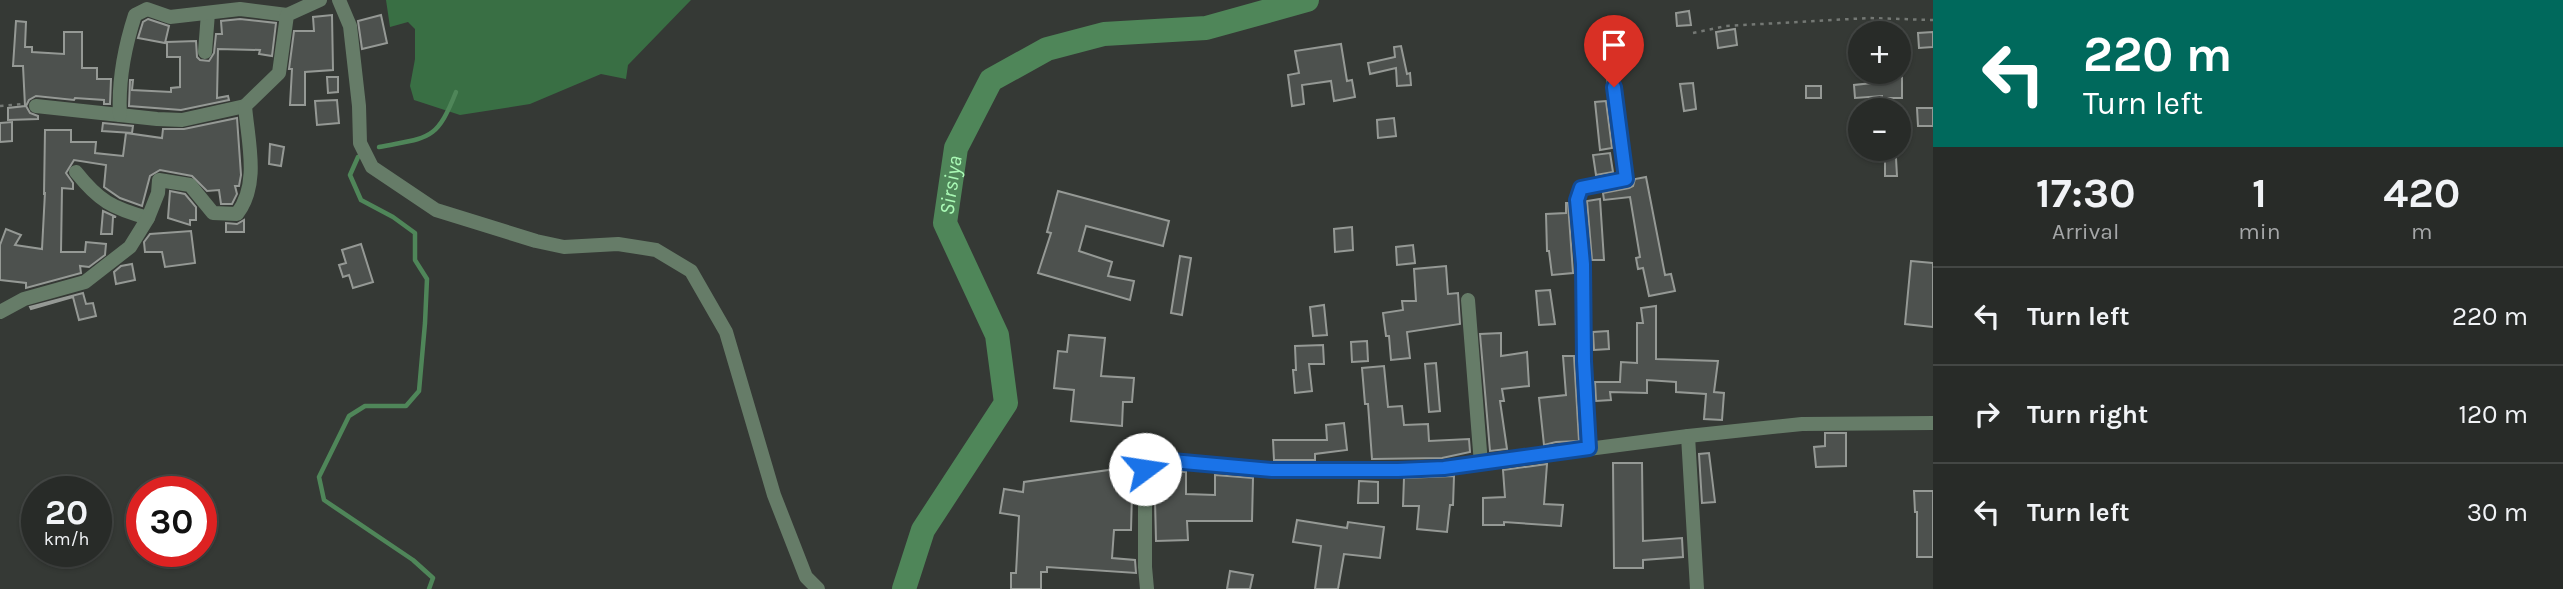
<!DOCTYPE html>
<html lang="en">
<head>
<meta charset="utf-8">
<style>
	:root { --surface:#282b28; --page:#303330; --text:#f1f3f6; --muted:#a5a7a8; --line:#444745 }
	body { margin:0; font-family:Karla,sans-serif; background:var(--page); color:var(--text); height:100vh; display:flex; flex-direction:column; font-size:26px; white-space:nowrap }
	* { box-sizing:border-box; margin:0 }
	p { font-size:23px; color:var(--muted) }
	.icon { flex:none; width:38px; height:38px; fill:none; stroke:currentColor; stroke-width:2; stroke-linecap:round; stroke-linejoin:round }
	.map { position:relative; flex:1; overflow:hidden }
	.sheet { display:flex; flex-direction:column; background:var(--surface); width:630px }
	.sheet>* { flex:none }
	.banner { background:#00695c; color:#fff; overflow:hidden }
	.fabs { position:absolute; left:1848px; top:21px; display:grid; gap:14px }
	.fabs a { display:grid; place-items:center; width:63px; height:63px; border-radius:50%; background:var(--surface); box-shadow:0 2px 5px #0004,0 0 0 2px var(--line); font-size:35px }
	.speed { position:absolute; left:21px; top:476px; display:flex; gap:14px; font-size:35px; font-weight:700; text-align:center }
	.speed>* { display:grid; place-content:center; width:91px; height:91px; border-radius:50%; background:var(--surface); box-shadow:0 2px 5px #0004,0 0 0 2px var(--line); line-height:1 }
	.speed small { font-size:18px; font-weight:400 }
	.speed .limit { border:10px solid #d22; background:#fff; color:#111 }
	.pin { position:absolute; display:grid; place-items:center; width:60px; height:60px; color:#fff; margin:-72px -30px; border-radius:50% 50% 50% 0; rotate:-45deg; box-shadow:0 0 7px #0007 }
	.pin .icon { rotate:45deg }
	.me { position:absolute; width:77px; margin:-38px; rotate:76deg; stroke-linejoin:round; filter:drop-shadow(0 0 5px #0008) }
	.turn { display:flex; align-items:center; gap:24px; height:147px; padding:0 35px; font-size:32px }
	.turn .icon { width:91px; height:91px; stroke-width:2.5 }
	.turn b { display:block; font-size:49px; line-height:60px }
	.eta { display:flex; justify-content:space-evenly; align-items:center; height:119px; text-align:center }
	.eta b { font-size:42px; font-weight:700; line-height:49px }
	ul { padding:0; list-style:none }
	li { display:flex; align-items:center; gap:21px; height:98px; padding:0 35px; border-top:2px solid var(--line) }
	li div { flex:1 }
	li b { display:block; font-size:26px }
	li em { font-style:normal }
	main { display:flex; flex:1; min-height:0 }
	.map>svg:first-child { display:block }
	.forest { fill:#396f44 }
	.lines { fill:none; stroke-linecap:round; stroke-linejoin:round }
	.stream { stroke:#4f8659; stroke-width:4.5 }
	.river { stroke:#4f8659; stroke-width:24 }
	.building { fill:#4d514e; stroke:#959995; stroke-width:2 }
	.path { stroke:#747874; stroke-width:2.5; stroke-dasharray:3.5 5; stroke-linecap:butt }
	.minor { stroke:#667c68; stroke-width:14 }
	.tertiary { stroke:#667c68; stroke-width:14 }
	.route-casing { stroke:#114b97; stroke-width:18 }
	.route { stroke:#1a73e8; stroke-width:12 }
	.labels { text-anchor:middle; stroke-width:6; stroke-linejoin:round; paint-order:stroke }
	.water-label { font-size:21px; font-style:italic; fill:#a9f9b5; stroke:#2b2f2b }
</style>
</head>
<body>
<main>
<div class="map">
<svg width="1933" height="589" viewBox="0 0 1933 589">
	<rect width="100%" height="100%" fill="#353935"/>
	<!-- forest -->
	<polygon class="forest" points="386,0 691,0 628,65 626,79 601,74 530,104 460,115 414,100 410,86 415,59 415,29 408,22 390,27"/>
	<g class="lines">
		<!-- stream -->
		<g class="stream">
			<path d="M379 147C429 137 436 142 456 92"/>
			<polyline points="358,157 350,175 361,200 393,217 415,233 415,260 427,279 425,323 419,391 406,406 365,406 349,416 319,477 324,500 413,560 433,578 429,589"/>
		</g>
		<!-- river -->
		<path class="river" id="s1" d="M904 589 923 530 1006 403 997 335 945 223 956 148 991 80 1047 49 1104 34 1206 28 1307 0"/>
	</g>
	<!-- building -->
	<g class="building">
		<polygon points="1689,11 1691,25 1677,26 1676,13"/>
		<polygon points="332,15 333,70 305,72 305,105 290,105 292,69 289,69 294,31 314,31 313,17"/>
		<polygon points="381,15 387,43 362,49 358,21"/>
		<polygon points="148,19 169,26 165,43 138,38 143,22"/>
		<polygon points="240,19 276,23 272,56 259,54 260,50 218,49 217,98 228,96 229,100 181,110 129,106 130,80 133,80 132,90 171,92 171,88 180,87 180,57 167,57 167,42 196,41 197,57 200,60 209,61 214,53 216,34 222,34 221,21"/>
		<polygon points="16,21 26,22 25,47 32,47 32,52 64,54 64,32 82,32 82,68 97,68 97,79 111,79 110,104 104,104 104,100 75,98 74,100 36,96 29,100 26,106 30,113 38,116 38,119 8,120 8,108 25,106 23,66 13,66"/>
		<polygon points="1735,29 1737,45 1718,48 1716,32"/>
		<polygon points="1933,32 1933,47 1919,48 1918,33"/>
		<polygon points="1341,44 1347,81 1352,80 1355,97 1334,101 1331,81 1302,85 1304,104 1292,106 1288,75 1299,73 1295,51"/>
		<polygon points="1401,46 1407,74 1410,73 1411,85 1397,86 1396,68 1370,74 1368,63 1395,57 1394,47"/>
		<polygon points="1882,72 1902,72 1902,98 1882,98 1882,96 1855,98 1854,85 1882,82"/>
		<polygon points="327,77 338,77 338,92 328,93"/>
		<polygon points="1693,83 1696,109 1684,111 1680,84"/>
		<rect x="1806" y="86" width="15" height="12"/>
		<polygon points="337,100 339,123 317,125 315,101"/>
		<polygon points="1606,101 1612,148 1600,150 1595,102"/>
		<polygon points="1917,108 1933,108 1933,126 1918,126"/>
		<polygon points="237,118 241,175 239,186 235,186 237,194 232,204 221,204 219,190 207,191 192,176 160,170 150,176 142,206 120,198 104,187 106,165 74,160 66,173 73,183 73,189 62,188 61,252 85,252 86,242 106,244 105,255 89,267 80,266 81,273 26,288 26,283 0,280 0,245 6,229 21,235 15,245 42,249 45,192 44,195 45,130 71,130 71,142 96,142 95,153 123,156 126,133 162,138 163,129 184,129"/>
		<polygon points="1394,118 1396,136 1378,138 1377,120"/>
		<polygon points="12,122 12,141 0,142 0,123"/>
		<polygon points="103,123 133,126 132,133 102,131"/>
		<polygon points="270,144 284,147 281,166 269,164"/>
		<polygon points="1610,153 1613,172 1596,175 1593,155"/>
		<polygon points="1885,158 1896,158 1897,176 1885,176"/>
		<polygon points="1646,177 1665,275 1671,274 1675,291 1649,296 1643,268 1638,269 1636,258 1640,257 1630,197 1604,200 1603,193 1629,188 1633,186 1635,179"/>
		<polygon points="170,191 185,194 196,207 196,220 190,220 190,225 168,218"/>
		<polygon points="1058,191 1169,221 1163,246 1086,226 1079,251 1112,262 1108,276 1134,281 1130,300 1038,273 1051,233 1047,232"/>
		<polygon points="1600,199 1604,260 1592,260 1587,201"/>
		<polygon points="1566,203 1568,203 1573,273 1552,275 1549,251 1547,251 1546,214 1566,213"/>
		<polygon points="103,211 116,217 113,217 112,234 101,234"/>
		<polygon points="244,220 244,232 226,232 226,223 237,224"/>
		<polygon points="1352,227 1353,250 1335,252 1334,229"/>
		<polygon points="191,231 195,263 165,267 162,252 145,252 144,242 150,234"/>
		<polygon points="361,244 373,282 353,288 349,275 343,277 339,265 346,263 342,250"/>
		<polygon points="1413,245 1415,263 1397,265 1396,247"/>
		<polygon points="1180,256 1191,258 1182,315 1171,313"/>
		<polygon points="1911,261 1933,263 1933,327 1905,324"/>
		<polygon points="132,264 135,280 116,284 114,272 121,266"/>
		<polygon points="1446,266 1448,294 1458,293 1460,324 1407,332 1410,358 1391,360 1389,336 1386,336 1383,313 1403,310 1402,301 1416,301 1414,269"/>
		<polygon points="1550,290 1555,324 1539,325 1536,291"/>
		<polygon points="83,293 86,304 93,303 96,316 79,320 73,297 31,309 30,307"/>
		<polygon points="1324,305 1327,335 1313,336 1310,307"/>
		<polygon points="1656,306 1656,359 1718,361 1714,392 1724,393 1722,420 1704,419 1706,394 1676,392 1676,382 1647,380 1647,393 1610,392 1611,400 1596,401 1595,382 1620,382 1621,362 1637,363 1637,323 1643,323 1641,308"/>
		<polygon points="1608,331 1609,349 1594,350 1593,332"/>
		<polygon points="1501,333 1501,356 1527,352 1529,386 1502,389 1504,401 1500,401 1507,449 1490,451 1480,334"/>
		<polygon points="1069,335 1105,338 1101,376 1134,378 1132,402 1123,402 1122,426 1071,421 1074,390 1054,388 1058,351 1067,352"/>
		<polygon points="1367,341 1368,361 1352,362 1351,342"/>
		<polygon points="1323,345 1324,364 1309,364 1312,391 1295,393 1293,370 1296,370 1295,346"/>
		<polygon points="1563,356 1574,356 1579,441 1556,442 1544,445 1539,398 1566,395"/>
		<polygon points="1436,363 1440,411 1429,412 1425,364"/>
		<polygon points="1384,366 1388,407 1402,406 1404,425 1428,424 1429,441 1469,439 1470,452 1442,458 1372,459 1368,404 1365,404 1362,368"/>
		<polygon points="1344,423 1347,450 1315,454 1315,460 1274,460 1273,440 1327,440 1326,425"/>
		<polygon points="1825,433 1846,433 1846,466 1816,467 1814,447 1825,446"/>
		<polygon points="1709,453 1715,502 1702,503 1699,454"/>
		<polygon points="1613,463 1642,463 1643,541 1682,538 1683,557 1643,560 1643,568 1614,568"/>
		<polygon points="1547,464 1544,504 1563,505 1561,526 1504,522 1504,525 1483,525 1483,498 1505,497 1503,470"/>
		<polygon points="1130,467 1132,493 1131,530 1114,530 1112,558 1135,560 1136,573 1047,567 1047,572 1041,572 1041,589 1011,589 1011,573 1016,573 1019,516 1000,513 1004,489 1023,492 1024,482"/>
		<polygon points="1158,471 1186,472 1186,494 1215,495 1215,475 1253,478 1252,521 1187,521 1188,540 1156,541 1155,500 1158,500"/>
		<polygon points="1454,476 1453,505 1450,505 1447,532 1417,529 1419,506 1403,506 1404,478"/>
		<polygon points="1359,481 1378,482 1378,503 1358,503"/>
		<polygon points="1914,491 1933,491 1933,557 1917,557 1917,512 1915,512"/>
		<polygon points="1297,520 1347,528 1348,522 1384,527 1380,558 1344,554 1338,589 1315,589 1321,546 1293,542"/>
		<polygon points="1230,571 1253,575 1250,589 1227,589"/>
	</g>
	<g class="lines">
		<!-- path -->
		<g class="path">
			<polyline points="1693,33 1726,26 1869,18 1933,20"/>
			<polyline points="0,106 24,104"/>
		</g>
		<!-- minor -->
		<g class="minor">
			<polyline points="205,52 208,13"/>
			<polyline points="36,106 157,119 182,120 245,106"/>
			<path d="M120 115C118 80 124 49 135 15L147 9 170 17 240 9 287 15"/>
			<path d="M76 172C99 201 112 208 148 218"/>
			<polyline points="1468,300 1481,464"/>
			<path d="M0 312 24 299 85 282 130 247 148 218 158 193 159 180 190 185 213 213 237 214C260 184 248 142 245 106L279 73 287 15 320 0"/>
			<polyline points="1688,436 1697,589"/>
			<polyline points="1589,448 1584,361 1583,264 1577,200 1581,188 1626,179 1611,64"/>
			<polyline points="1147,589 1145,567 1145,469 1150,462 1172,461 1272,470 1443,468 1688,436 1802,424 1933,423"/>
		</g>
		<!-- tertiary -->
		<polyline class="tertiary" points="339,0 350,26 359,106 360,143 372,167 436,210 536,241 564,247 618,244 656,250 691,271 726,332 774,495 806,577 818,589"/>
	</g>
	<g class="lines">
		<!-- route casing -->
		<g class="route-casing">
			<polyline id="route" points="1145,469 1150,462 1172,461 1272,470 1398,470 1444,468 1589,448 1584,361 1583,264 1577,200 1581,188 1626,179 1614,87"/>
		</g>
		<!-- route -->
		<use href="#route" class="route"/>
	</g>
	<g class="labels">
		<!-- water labels -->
		<g class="water-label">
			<text dy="7" stroke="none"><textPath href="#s1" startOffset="444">Sirsiya</textPath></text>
		</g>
	</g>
</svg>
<div class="fabs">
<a>+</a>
<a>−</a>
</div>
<div class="speed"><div>20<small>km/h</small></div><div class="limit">30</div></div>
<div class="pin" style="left:1614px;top:87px;background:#d93025"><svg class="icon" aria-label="arrive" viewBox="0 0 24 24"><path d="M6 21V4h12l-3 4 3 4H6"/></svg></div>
<svg class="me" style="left:1145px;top:469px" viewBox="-20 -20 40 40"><circle r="19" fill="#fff"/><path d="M0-13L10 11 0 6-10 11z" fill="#1a73e8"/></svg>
</div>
<section class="sheet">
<div class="banner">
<div class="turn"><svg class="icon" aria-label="left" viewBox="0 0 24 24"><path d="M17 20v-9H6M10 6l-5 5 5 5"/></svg><div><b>220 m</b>Turn left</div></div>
</div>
<div class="eta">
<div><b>17:30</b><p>Arrival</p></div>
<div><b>1</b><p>min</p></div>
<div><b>420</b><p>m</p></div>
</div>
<ul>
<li><svg class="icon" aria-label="left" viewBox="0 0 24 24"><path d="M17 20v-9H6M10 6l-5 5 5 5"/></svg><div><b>Turn left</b></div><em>220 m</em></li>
<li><svg class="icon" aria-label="right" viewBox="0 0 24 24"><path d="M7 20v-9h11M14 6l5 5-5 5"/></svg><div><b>Turn right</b></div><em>120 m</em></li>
<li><svg class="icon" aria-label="left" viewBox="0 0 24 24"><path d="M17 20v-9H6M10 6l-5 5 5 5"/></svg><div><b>Turn left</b></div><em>30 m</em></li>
</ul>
</section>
</main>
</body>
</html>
